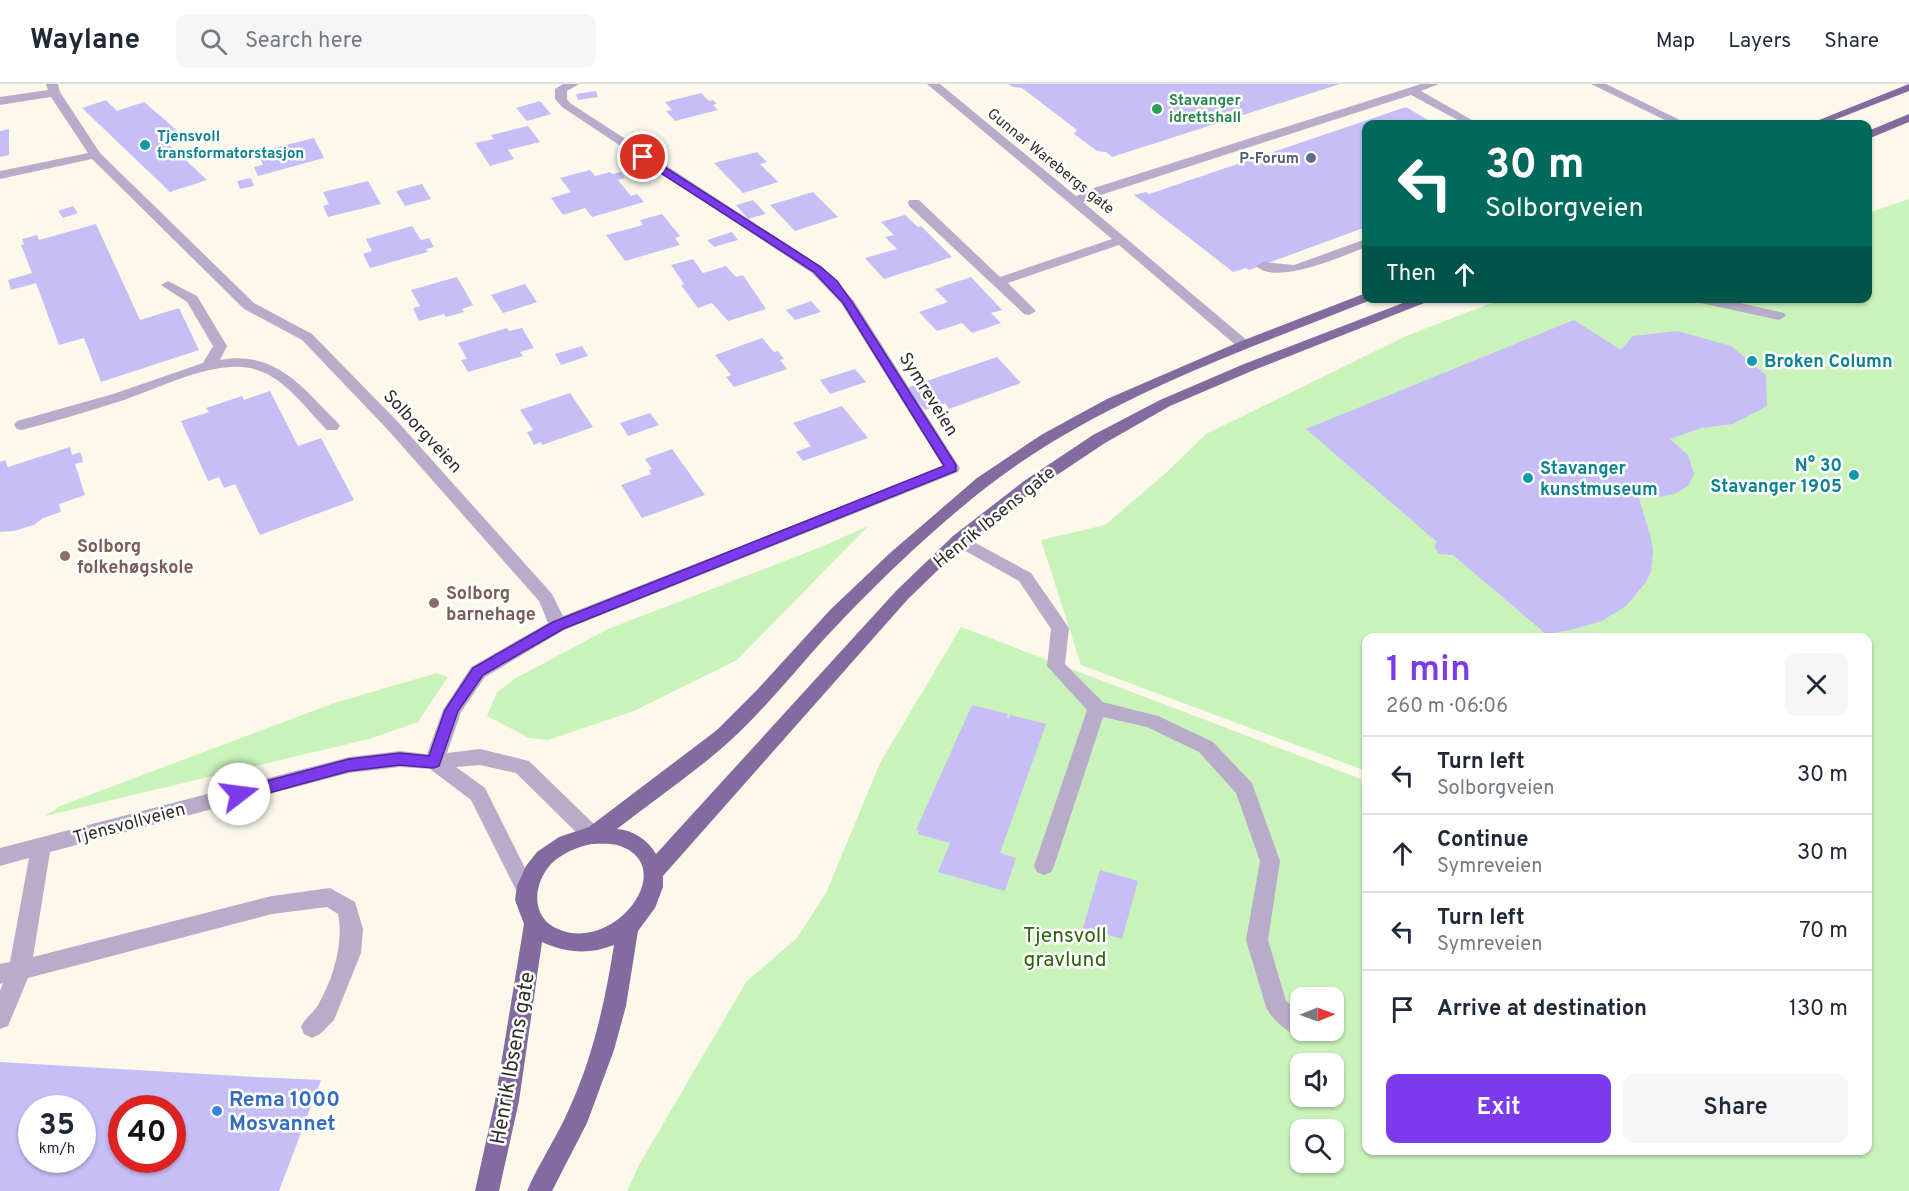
<!DOCTYPE html>
<html lang="en">
<head>
<meta charset="utf-8">
<style>
	:root { --surface:#fff; --page:#f6f6f7; --text:#1f2937; --muted:#747a83; --line:#e0e1e3; --accent:#7c3aed }
	body { margin:0; font-family:Overpass,sans-serif; background:var(--page); color:var(--text); height:100vh; display:flex; flex-direction:column; font-size:22px; white-space:nowrap }
	* { box-sizing:border-box; margin:0 }
	p { font-size:20px; color:var(--muted) }
	.icon { flex:none; width:33px; height:33px; fill:none; stroke:currentColor; stroke-width:2; stroke-linecap:round; stroke-linejoin:round }
	.map { position:relative; flex:1; overflow:hidden }
	.panel { position:absolute; left:1362px; top:549px; width:510px; height:522px; display:flex; flex-direction:column; background:var(--surface); border-radius:12px; box-shadow:0 2px 4px #0004 }
	.panel>* { flex:none }
	.hud { position:absolute; left:1362px; top:36px; width:510px; height:183px; border-radius:12px; box-shadow:0 2px 4px #0004; background:#00695c; color:#fff; overflow:hidden }
	.needle { width:39px; rotate:89deg }
	.tools { position:absolute; left:1290px; top:903px; display:grid; gap:12px }
	.tools a { display:grid; place-items:center; width:54px; height:54px; border-radius:12px; background:var(--surface); box-shadow:0 2px 4px #0004; font-size:30px }
	.speed { position:absolute; left:18px; top:1011px; display:flex; gap:12px; font-size:30px; font-weight:700; text-align:center }
	.speed>* { display:grid; place-content:center; width:78px; height:78px; border-radius:50%; background:var(--surface); box-shadow:0 2px 4px #0004; line-height:1 }
	.speed small { font-size:15px; font-weight:400 }
	.speed .limit { border:9px solid #d22; background:#fff; color:#111 }
	.pin { position:absolute; display:grid; place-items:center; width:51px; height:51px; color:#fff; margin:-26px; border:3px solid #fff; border-radius:50%; box-shadow:0 2px 6px #0007 }
	.me { position:absolute; width:66px; margin:-33px; rotate:75deg; stroke-linejoin:round; filter:drop-shadow(0 0 4px #0008) }
	.turn { display:flex; align-items:center; gap:21px; height:126px; padding:0 24px; font-size:27px }
	.turn .icon { width:78px; height:78px; stroke-width:2.5 }
	.turn b { display:block; font-size:42px; line-height:51px }
	.then { display:flex; align-items:center; height:57px; padding:0 24px; background:#0003; gap:12px; font-size:22px }
	.round { display:grid; place-items:center; flex:none; width:63px; height:63px; border-radius:12px; background:var(--page) }
	.overview { display:flex; align-items:center; justify-content:space-between; height:102px; padding:0 24px }
	h1 { font-size:36px; font-weight:600; line-height:45px; color:var(--accent) }
	.cta { display:flex; gap:12px; margin-top:auto; padding:12px 24px }
	.cta a { flex:1; height:69px; border-radius:12px; background:var(--accent); color:#fff; font-size:24px; font-weight:600; line-height:69px; text-align:center }
	.cta a+a { background:var(--page); color:var(--text) }
	ul { padding:0; list-style:none }
	li { display:flex; align-items:center; gap:18px; height:78px; padding:0 24px; border-top:2px solid var(--line) }
	li div { flex:1 }
	li b { display:block; font-size:22px }
	li em { font-style:normal }
	header { display:flex; align-items:center; gap:36px; box-sizing:border-box; height:84px; padding:0 30px; background:var(--surface); border-bottom:2px solid var(--line) }
	header strong { font-size:28px }
	nav { display:flex; gap:33px; margin-inline-start:auto; font-size:21px }
	.search { width:420px; height:54px; background:var(--page); display:flex; align-items:center; gap:15px; box-sizing:border-box; padding:0 21px; border-radius:12px; color:var(--muted); font-size:22px }
	.map>svg:first-child { display:block }
	.green { fill:#caf3bb; fill-rule:evenodd }
	.building { fill:#c7bef7; fill-rule:evenodd }
	.lines { fill:none; stroke-linecap:round; stroke-linejoin:round }
	.minor { fill:#b9acca; fill-rule:evenodd }
	.major { fill:#836ba0; fill-rule:evenodd }
	.route { fill:#7c3aed; stroke:#51269a; stroke-width:1.5 }
	.leisure-dot { fill:#2e9e5b; stroke:#fff; stroke-width:2 }
	.culture-dot { fill:#0f9aa8; stroke:#fff; stroke-width:2 }
	.service-dot { fill:#5c6f8a; stroke:#fff; stroke-width:2 }
	.education-dot { fill:#8d6e63; stroke:#fff; stroke-width:2 }
	.shop-dot { fill:#3f7fe0; stroke:#fff; stroke-width:2 }
	.labels { text-anchor:middle; stroke-width:5; stroke-linejoin:round; paint-order:stroke }
	.far-leisure-label { font-size:15px; font-weight:bold; fill:#27864d; stroke:#fff; text-anchor:start }
	.far-culture-label { font-size:15px; font-weight:bold; fill:#0d838f; stroke:#fff; text-anchor:start }
	.far-service-label { font-size:15px; font-weight:bold; fill:#4e5e75; stroke:#fff; text-anchor:end }
	.far-street-label { font-size:15px; fill:#312f2a; stroke:#fff }
	.culture-label { font-size:18px; font-weight:bold; fill:#0d838f; stroke:#fff; text-anchor:start }
	.street-label { font-size:18px; fill:#312f2a; stroke:#fff }
	.education-label { font-size:18px; font-weight:bold; fill:#785e54; stroke:#fff; text-anchor:start }
	.near-park-label { font-size:21px; fill:#2c650c; stroke:#fff }
	.near-street-label { font-size:21px; fill:#312f2a; stroke:#fff }
	.near-shop-label { font-size:21px; font-weight:bold; fill:#366cbe; stroke:#fff; text-anchor:start }
</style>
</head>
<body>
<header>
<strong>Waylane</strong>
<div class="search"><svg class="icon" aria-label="search" viewBox="0 0 24 24"><circle cx="10" cy="10" r="6"/><path d="M15 15l6 6"/></svg>Search here</div>
<nav><a>Map</a><a>Layers</a><a>Share</a></nav>
</header>
<div class="map">
<svg width="1909" height="1107" viewBox="0 0 1909 1107">
	<rect width="100%" height="100%" fill="#fcf9eb"/>
	<!-- green -->
	<g class="green">
		<path d="M1909 115V1107H627L639 1081 746 898 797 854 826 809 880 679 961 543 1366 697V1066H1868V554H1366V687L1081 581 1041 456 1105 441 1166 389 1206 350 1406 252 1502 215 1868 214V129ZM1300 914H1334V946H1300ZM1300 980H1334V1012H1300ZM1300 1046H1334V1078H1300Z"/>
		<polygon points="868,442 737,576 634,627 548,656 529,654 487,632 497,608 516,594 608,545 821,463"/>
		<polygon points="437,589 448,593 418,638 369,655 45,732 60,722 334,619"/>
	</g>
	<!-- building -->
	<g class="building">
		<polygon points="1008,0 1340,0 1112,73 1106,68 1097,67 1074,50 1077,46 1022,4 1013,3"/>
		<polygon points="596,7 598,13 578,16 576,10"/>
		<polygon points="701,9 709,17 713,16 717,20 713,21 718,26 675,37 666,27 672,26 665,18"/>
		<polygon points="106,16 117,27 144,18 179,48 162,54 207,96 170,108 82,24"/>
		<polygon points="540,17 551,30 527,37 516,24"/>
		<polygon points="1406,23 1435,40 1366,40 1366,143 1249,186 1246,184 1233,188 1134,111 1146,108 1149,110"/>
		<polygon points="528,42 540,58 508,66 514,75 490,82 475,59 494,55 491,51"/>
		<polygon points="9,45 9,71 0,73 0,47"/>
		<polygon points="314,54 324,74 258,92 254,83 263,81 257,68"/>
		<polygon points="757,68 767,78 760,80 778,98 743,109 714,79"/>
		<polygon points="590,86 595,92 610,88 612,90 621,88 625,94 618,96 631,112 637,110 644,118 592,133 585,124 563,131 551,114 571,108 560,94"/>
		<polygon points="251,94 254,102 240,105 237,97"/>
		<polygon points="368,97 381,120 328,133 323,122 329,120 323,108"/>
		<polygon points="422,100 431,115 405,122 396,107"/>
		<polygon points="813,108 838,133 795,147 770,121"/>
		<polygon points="753,116 766,130 748,135 736,121"/>
		<polygon points="73,122 78,129 63,134 58,127"/>
		<polygon points="662,130 680,152 675,154 680,161 625,177 606,151 643,141 640,136"/>
		<polygon points="905,131 918,143 921,142 952,173 884,195 865,174 897,165 885,153 894,151 881,138"/>
		<polygon points="96,140 140,236 179,224 199,266 101,298 84,254 59,261 36,199 11,206 8,196 32,189 21,161 24,160 22,155 37,151 39,156"/>
		<polygon points="412,142 421,156 429,154 434,163 426,165 428,168 370,184 363,170 372,167 366,155"/>
		<polygon points="732,148 738,156 714,163 707,156"/>
		<polygon points="693,175 703,189 726,182 736,193 743,191 766,225 728,237 712,219 698,224 681,201 684,200 671,181"/>
		<polygon points="457,193 473,221 462,225 464,228 446,233 444,230 419,237 413,224 420,222 411,206"/>
		<polygon points="971,193 1002,226 991,229 1001,239 972,249 962,239 937,247 919,228 948,218 935,205"/>
		<polygon points="525,200 537,218 503,229 491,211"/>
		<polygon points="811,217 821,228 795,236 786,226"/>
		<polygon points="1574,236 1621,266 1633,252 1678,247 1731,262 1766,291 1767,322 1733,340 1701,344 1670,355 1688,371 1694,390 1688,402 1674,410 1661,413 1638,411 1651,454 1653,468 1651,488 1646,498 1626,522 1602,537 1571,546 1546,550 1453,471 1439,470 1434,463 1437,458 1306,345"/>
		<polygon points="507,244 509,247 522,244 534,264 520,268 523,272 468,288 461,276 467,275 458,259"/>
		<polygon points="762,254 774,268 778,267 784,275 780,276 787,285 734,303 726,293 731,291 715,271"/>
		<polygon points="582,262 588,272 561,281 555,270"/>
		<polygon points="997,273 1021,299 949,325 945,319 925,326 906,304"/>
		<polygon points="855,285 866,298 830,310 820,296"/>
		<polygon points="270,307 298,362 321,354 354,416 260,451 235,400 224,404 219,393 208,397 181,337 209,328 206,324 242,312 244,316"/>
		<polygon points="570,309 593,343 542,361 541,358 534,361 527,348 533,346 520,326"/>
		<polygon points="842,322 868,354 803,377 796,368 811,362 793,339"/>
		<polygon points="650,329 659,341 628,352 620,339"/>
		<polygon points="70,363 72,371 80,368 82,373 83,378 75,380 85,411 59,420 61,428 43,434 34,441 14,447 0,448 0,378 5,376 8,383"/>
		<polygon points="672,365 705,411 642,434 621,401 651,390 649,386 652,385 645,375"/>
		<polygon points="972,621 1008,630 1007,634 1009,634 1010,631 1046,640 1000,769 1016,774 1005,807 938,788 950,759 918,750 919,747 916,746"/>
		<polygon points="1100,786 1138,797 1122,855 1083,844"/>
		<path d="M0 978 257 993 321 996 279 1107H0ZM32 1024H82V1076H32ZM122 1024H172V1076H122Z"/>
	</g>
	<g class="lines">
		<!-- minor -->
		<g class="minor">
			<path d="M46 0H58L60 8 100 69 254 219 312 250 398 338 552 510 563 532 943 382 841 219 812 189 562 23 555 15V5L563 0H579L567 7V15L570 19 822 183 854 217 960 384 958 388 564 546 485 593 461 628 447 669 480 665 529 677 599 745 602 751 599 757 592 760 585 757 516 689 480 681 456 683 485 704 536 806 533 812 526 815 519 812 471 716 430 685 400 683 349 689 50 768 33 873 272 812 330 804 355 818 363 845 361 869 334 936 320 950 312 954 304 950 301 943C305 934 313 929 318 921 333 895 344 860 338 830L327 823 272 830 28 894 8 942 0 945V907L3 899 0 900V880L10 878 29 774 0 782V764L349 673 400 667 427 670 443 626 471 583 548 539 539 517 388 346 302 256 244 225 92 75 0 95V87L88 69 51 13 0 21V13L48 6Z"/>
			<polygon points="927,0 940,0 1076,112 1097,103 1421,0 1439,0 1421,7 1479,40 1465,40 1411,11 1107,109 1083,118 1249,258 1251,261 1244,265 1239,264 1119,161 1008,199 1036,227 1029,231 1024,230 909,122 908,119 909,116 919,116 1000,193 1112,155"/>
			<polygon points="1591,0 1606,0 1688,40 1673,40"/>
			<path d="M1366 155V163C1342 172 1277 202 1256 182L1263 178 1294 181Z"/>
			<path d="M168 197 197 212 227 262 220 276C276 266 302 303 337 338L340 342 337 346H327C306 325 286 295 257 286 218 273 161 304 124 316 90 327 56 337 22 346L17 345 14 341 17 337 113 310 203 279 213 262 187 218 161 201Z"/>
			<polygon points="1689,214 1718,214 1784,229 1786,232 1779,236 1696,218"/>
			<path d="M959 450 1031 489 1069 544 1065 580 1103 618 1158 632 1213 658 1252 699 1280 777 1268 856 1286 917 1300 928V946H1309L1308 949 1300 953C1287 948 1272 936 1266 923L1246 856 1260 777 1236 709 1199 668 1147 643 1103 633 1054 782 1051 788 1044 791 1037 788 1034 782 1087 626 1047 582 1051 545 1019 497 953 460 951 456 953 452Z"/>
		</g>
		<!-- major -->
		<g class="major">
			<polygon points="1909,0 1909,7 1824,40 1809,40"/>
			<polygon points="1909,30 1909,38 1868,55 1868,47"/>
			<path d="M1366 209V214L1371 216C1240 268 1101 315 988 402 937 442 888 488 843 535 805 574 772 618 732 655 696 688 655 715 617 745 633 746 648 756 656 770L896 507 953 452 1024 397 1093 351 1160 316 1244 280 1416 214H1437L1254 286 1170 322 1105 359 1036 405 965 460 908 515 663 792V803L655 824 638 847 626 922 614 966 587 1039 552 1107H527C539 1079 557 1053 569 1025 593 973 605 918 614 861 589 871 566 869 542 858L519 1017 499 1107H475L495 1017 524 840 515 816 517 802 526 782 537 768 559 753 589 743 717 646 757 606 830 526 890 469 977 394 1041 351 1107 315 1239 258ZM592 760C600 760 612 759 620 762 680 783 614 870 558 845 530 833 533 800 551 780 562 769 577 763 592 760Z"/>
		</g>
	</g>
	<!-- route -->
	<polygon class="route" points="639,71 646,71 821,183 837,197 852,218 956,381 956,387 563,545 483,591 458,627 439,682 434,684 400,681 349,687 239,717 233,715 231,710 233,706 349,675 400,669 429,672 445,626 473,584 553,538 944,382 843,219 814,188 639,75"/>
	<!-- markers -->
	<circle class="leisure-dot" cx="1157" cy="25" r="6"/>
	<g class="culture-dot">
		<circle cx="145" cy="61" r="6"/>
		<circle cx="1752" cy="277" r="6"/>
		<circle cx="1854" cy="391" r="6"/>
		<circle cx="1528" cy="394" r="6"/>
	</g>
	<circle class="service-dot" cx="1311" cy="74" r="6"/>
	<g class="education-dot">
		<circle cx="65" cy="472" r="6"/>
		<circle cx="434" cy="519" r="6"/>
	</g>
	<circle class="shop-dot" cx="217" cy="1027" r="6"/>
	<g class="labels">
		<!-- far-leisure labels -->
		<g class="far-leisure-label">
			<text x="1169" y="21">Stavanger<tspan x="1169" dy="17">idrettshall</tspan></text>
		</g>
		<!-- far-culture labels -->
		<g class="far-culture-label">
			<text x="157" y="57">Tjensvoll<tspan x="157" dy="17">transformatorstasjon</tspan></text>
		</g>
		<!-- far-service labels -->
		<g class="far-service-label">
			<text x="1299" y="79">P-Forum</text>
		</g>
		<!-- far-street labels -->
		<g class="far-street-label">
			<text transform="translate(1051 77) rotate(39)" y="5">Gunnar Warebergs gate</text>
		</g>
		<!-- culture labels -->
		<g class="culture-label">
			<text x="1764" y="283">Broken Column</text>
			<text x="1842" y="387" text-anchor="end">N° 30<tspan x="1842" dy="21">Stavanger 1905</tspan></text>
			<text x="1540" y="390">Stavanger<tspan x="1540" dy="21">kunstmuseum</tspan></text>
		</g>
		<!-- street labels -->
		<g class="street-label">
			<text transform="translate(929 310) rotate(58)" y="6">Symreveien</text>
			<text transform="translate(423 347) rotate(47)" y="6">Solborgveien</text>
			<text transform="translate(994 433) rotate(-39)" y="6">Henrik Ibsens gate</text>
			<text transform="translate(129 739) rotate(-15)" y="6">Tjensvollveien</text>
		</g>
		<!-- education labels -->
		<g class="education-label">
			<text x="77" y="468">Solborg<tspan x="77" dy="21">folkehøgskole</tspan></text>
			<text x="446" y="515">Solborg<tspan x="446" dy="21">barnehage</tspan></text>
		</g>
		<!-- near-park labels -->
		<g class="near-park-label">
			<text x="1065" y="858">Tjensvoll<tspan x="1065" dy="24">gravlund</tspan></text>
		</g>
		<!-- near-street labels -->
		<g class="near-street-label">
			<text transform="translate(512 974) rotate(-80)" y="7">Henrik Ibsens gate</text>
		</g>
		<!-- near-shop labels -->
		<g class="near-shop-label">
			<text x="229" y="1022">Rema 1000<tspan x="229" dy="24">Mosvannet</tspan></text>
		</g>
	</g>
</svg>
<div class="tools">
<a><svg class="needle" viewBox="-14 -14 28 28"><path d="M0-13l5 13h-10z" fill="#e53935"/><path d="M0 13l5-13h-10z" fill="#747a83"/></svg></a>
<a><svg class="icon" aria-label="sound" viewBox="0 0 24 24"><path d="M4 9h4l5-4v14l-5-4H4zM17 9q2 3 0 6"/></svg></a>
<a><svg class="icon" aria-label="search" viewBox="0 0 24 24"><circle cx="10" cy="10" r="6"/><path d="M15 15l6 6"/></svg></a>
</div>
<div class="speed"><div>35<small>km/h</small></div><div class="limit">40</div></div>
<div class="pin" style="left:643px;top:73px;background:#d93025"><svg class="icon" aria-label="arrive" viewBox="0 0 24 24"><path d="M6 21V4h12l-3 4 3 4H6"/></svg></div>
<svg class="me" style="left:239px;top:710px" viewBox="-20 -20 40 40"><circle r="19" fill="#fff"/><path d="M0-13L10 11 0 6-10 11z" fill="#7c3aed"/></svg>
<div class="hud">
<div class="turn"><svg class="icon" aria-label="left" viewBox="0 0 24 24"><path d="M17 20v-9H6M10 6l-5 5 5 5"/></svg><div><b>30 m</b>Solborgveien</div></div>
<div class="then">Then<svg class="icon" aria-label="ahead" viewBox="0 0 24 24"><path d="M12 20V5M6 11l6-6 6 6"/></svg></div>
</div>
<section class="panel">
<div class="overview"><div><h1>1 min</h1><p>260 m · 06:06</p></div><a class="round"><svg class="icon" aria-label="close" viewBox="0 0 24 24"><path d="M6 6l12 12M18 6L6 18"/></svg></a></div>
<ul>
<li><svg class="icon" aria-label="left" viewBox="0 0 24 24"><path d="M17 20v-9H6M10 6l-5 5 5 5"/></svg><div><b>Turn left</b><p>Solborgveien</p></div><em>30 m</em></li>
<li><svg class="icon" aria-label="ahead" viewBox="0 0 24 24"><path d="M12 20V5M6 11l6-6 6 6"/></svg><div><b>Continue</b><p>Symreveien</p></div><em>30 m</em></li>
<li><svg class="icon" aria-label="left" viewBox="0 0 24 24"><path d="M17 20v-9H6M10 6l-5 5 5 5"/></svg><div><b>Turn left</b><p>Symreveien</p></div><em>70 m</em></li>
<li><svg class="icon" aria-label="arrive" viewBox="0 0 24 24"><path d="M6 21V4h12l-3 4 3 4H6"/></svg><div><b>Arrive at destination</b></div><em>130 m</em></li>
</ul>
<div class="cta"><a>Exit</a><a>Share</a></div>
</section>
</div>
</body>
</html>
